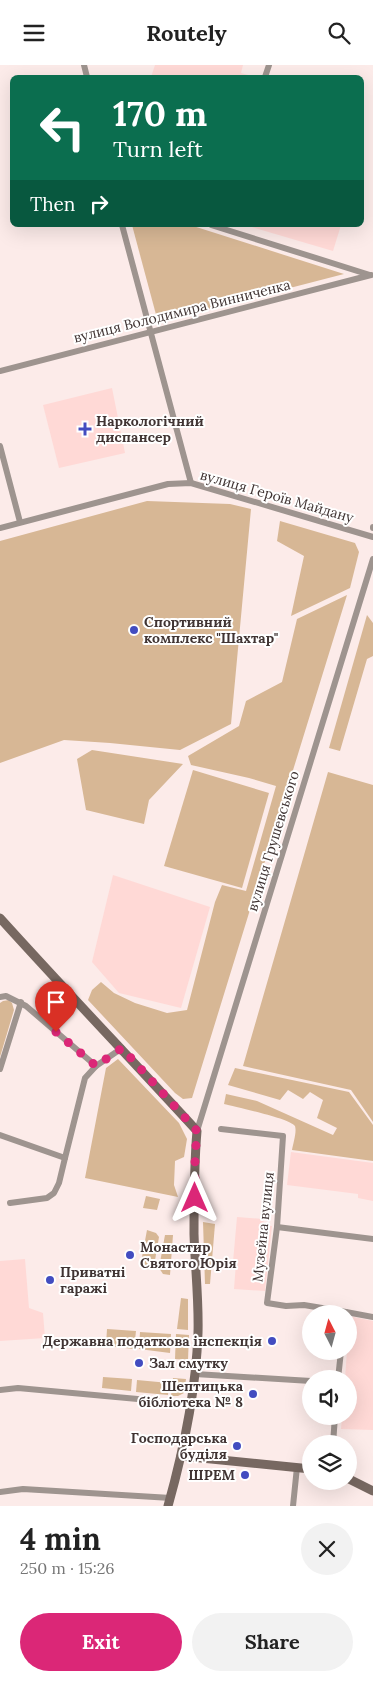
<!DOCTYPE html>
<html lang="en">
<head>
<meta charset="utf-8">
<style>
	:root { --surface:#fff; --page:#f2f2f2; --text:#222; --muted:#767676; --accent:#db2777 }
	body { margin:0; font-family:Lora,serif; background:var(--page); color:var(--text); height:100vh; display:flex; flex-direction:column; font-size:19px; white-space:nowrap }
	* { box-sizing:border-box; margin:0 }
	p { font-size:16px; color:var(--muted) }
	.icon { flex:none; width:28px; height:28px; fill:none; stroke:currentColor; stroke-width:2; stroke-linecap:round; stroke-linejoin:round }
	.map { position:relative; height:1441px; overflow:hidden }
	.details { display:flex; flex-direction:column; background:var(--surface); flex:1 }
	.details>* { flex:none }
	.guide { position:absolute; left:10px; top:10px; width:354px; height:152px; border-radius:8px; box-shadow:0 5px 20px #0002; background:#0b6e4f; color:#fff; overflow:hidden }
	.needle { width:32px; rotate:354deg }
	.fabs { position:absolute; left:302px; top:1240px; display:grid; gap:10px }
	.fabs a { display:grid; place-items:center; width:55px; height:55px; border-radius:50%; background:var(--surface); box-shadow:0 5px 20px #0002; font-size:25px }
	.pin { position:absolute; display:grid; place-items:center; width:42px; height:42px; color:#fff; margin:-51px -21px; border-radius:50% 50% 50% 0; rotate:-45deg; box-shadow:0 0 5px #0007 }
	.pin .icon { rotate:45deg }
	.me { position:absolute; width:55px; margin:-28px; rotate:0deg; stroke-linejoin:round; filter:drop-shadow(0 0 4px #0008) }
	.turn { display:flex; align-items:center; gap:18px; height:105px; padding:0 20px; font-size:22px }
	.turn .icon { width:65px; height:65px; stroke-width:2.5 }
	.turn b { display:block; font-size:35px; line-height:42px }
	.then { display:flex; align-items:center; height:48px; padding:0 20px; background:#0003; gap:10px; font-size:19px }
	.round { display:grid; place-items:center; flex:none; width:52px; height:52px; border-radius:26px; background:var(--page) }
	.summary { display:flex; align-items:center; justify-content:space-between; height:85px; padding:0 20px }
	h1 { font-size:30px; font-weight:800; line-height:38px }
	.primary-button { display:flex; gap:10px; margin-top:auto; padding:10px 20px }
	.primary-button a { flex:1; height:58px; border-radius:30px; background:var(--accent); color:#fff; font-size:20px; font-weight:800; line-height:58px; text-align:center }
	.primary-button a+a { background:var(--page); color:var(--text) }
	header { display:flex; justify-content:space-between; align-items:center; height:65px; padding:0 20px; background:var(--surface); font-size:22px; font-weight:800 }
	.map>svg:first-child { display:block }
	.built { fill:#ffd9d6 }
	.green { fill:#d7b795 }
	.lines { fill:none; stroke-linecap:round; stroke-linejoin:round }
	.street { stroke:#9e948f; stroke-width:6 }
	.secondary { stroke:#776861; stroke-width:9 }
	.route { stroke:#db2777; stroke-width:9; stroke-dasharray:0 16.2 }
	.poi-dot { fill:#424cc0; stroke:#fff; stroke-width:2 }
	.labels { text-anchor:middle; stroke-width:4; stroke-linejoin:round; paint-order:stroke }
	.street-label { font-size:14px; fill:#403433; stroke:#fff }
	.poi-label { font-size:14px; font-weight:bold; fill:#403433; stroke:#fff; text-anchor:start }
</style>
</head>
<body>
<header><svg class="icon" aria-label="menu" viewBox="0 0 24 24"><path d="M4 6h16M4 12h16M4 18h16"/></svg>Routely<svg class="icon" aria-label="search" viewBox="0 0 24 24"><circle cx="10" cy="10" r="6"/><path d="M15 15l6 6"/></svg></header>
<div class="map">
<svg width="373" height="1441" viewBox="0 0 373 1441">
	<rect width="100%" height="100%" fill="#fcebe9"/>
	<!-- built -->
	<g class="built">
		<polygon points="155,0 243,0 241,8 248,10 247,12 151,12"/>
		<polygon points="245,160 341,160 333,186"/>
		<polygon points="112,323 125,388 59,403 43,340"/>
		<polygon points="113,810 210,842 181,943 119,928 92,897"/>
		<polygon points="291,1087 373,1098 373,1136 358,1133 358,1129 287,1120"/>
		<polygon points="237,1152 264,1154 263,1160 272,1161 265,1226 234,1224 236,1198 233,1197"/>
		<polygon points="25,1194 29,1243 43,1248 45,1273 0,1276 0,1196"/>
		<polygon points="349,1251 373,1256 373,1365 341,1364 342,1351 349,1351 349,1314 345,1314 347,1286 349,1286"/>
	</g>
	<!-- green -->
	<g class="green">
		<polygon points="132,160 190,160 344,209 158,257"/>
		<polygon points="147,436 230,439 251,444 231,659 180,685 110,678 64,675 0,698 0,476"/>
		<polygon points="280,456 355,478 359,487 350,523 291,551 304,491 277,476"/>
		<polygon points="347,530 192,1033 183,1034 175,1028 88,935 92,925 101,917 114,928 135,938 167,948 187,945 215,837 222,820 246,826 276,721 249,713 191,700 188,691 239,661 246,636 282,617 297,554"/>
		<polygon points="367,550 373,558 373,591 367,594 340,686 329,683"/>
		<polygon points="92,685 183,699 149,735 144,759 86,745 77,694"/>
		<polygon points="193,705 269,728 242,823 164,801"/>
		<polygon points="328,707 373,720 373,1057 351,1025 243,1001"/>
		<polygon points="9,935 12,938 14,945 0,992 0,938 3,936"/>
		<polygon points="118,994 179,1058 187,1074 184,1092 175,1096 174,1120 178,1132 85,1113 106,1003"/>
		<path d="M235 1003 349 1027 373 1060V1096L292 1085C293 1079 297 1067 295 1061 290 1053 235 1042 224 1039L226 1029 257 1036 333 1070 337 1063 317 1053 323 1035 310 1027 303 1034 288 1025 280 1035 228 1020Z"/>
		<polygon points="146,1131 160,1134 157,1145 143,1143"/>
		<polygon points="203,1157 215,1159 210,1219 205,1219"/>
		<polygon points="147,1165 156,1168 159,1172 154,1201 152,1203 146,1205 140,1203"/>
		<polygon points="165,1170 173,1170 170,1210 163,1209 159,1203"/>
		<polygon points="181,1233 188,1234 188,1265 177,1264"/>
		<polygon points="107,1264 136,1266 134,1284 106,1281"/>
		<polygon points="140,1267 171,1269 170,1288 139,1284"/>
		<polygon points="176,1269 189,1270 188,1295 175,1294"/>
		<polygon points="103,1312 132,1314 131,1326 102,1323"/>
		<polygon points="173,1313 186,1314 184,1328 178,1331 171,1331"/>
		<polygon points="137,1315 169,1318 168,1330 136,1327"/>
	</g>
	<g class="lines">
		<!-- street -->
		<g class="street">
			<polyline points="84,0 87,12"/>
			<polyline points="265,12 269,0"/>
			<polyline points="122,160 191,418"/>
			<polyline points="211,160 370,210"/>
			<polyline points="0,306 371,210"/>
			<polyline points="0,381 20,457"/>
			<polyline points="0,463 168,419 191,418 373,472"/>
			<polyline points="373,463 373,462"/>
			<polyline points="0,932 6,931 26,941 96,1001"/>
			<polyline points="0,1004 21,937"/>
			<polyline points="221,1064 283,1071 277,1162 267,1238 286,1241 304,1240 346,1247 346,1249"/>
			<polyline points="197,1066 373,494"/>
			<polyline points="0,1070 65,1093"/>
			<polyline points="10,1138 47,1133 54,1128 59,1118 65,1093 85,1013 96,1001 122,983"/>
			<polyline points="277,1162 373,1174"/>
			<polyline points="346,1247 373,1252"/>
			<polyline points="195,1309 311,1316"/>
			<polyline points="338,1314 341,1286"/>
			<polyline points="0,1325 18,1323 192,1339"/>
			<polyline points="333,1379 335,1351"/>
			<polyline points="0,1427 23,1424 171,1433"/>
			<polyline points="293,1441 297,1402"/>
		</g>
		<!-- secondary -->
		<g class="secondary">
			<path d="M0 853C65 925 132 995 197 1066 194 1100 194 1135 194 1169 195 1202 199 1235 198 1268 196 1327 184 1384 168 1441"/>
			<polyline points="181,1391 311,1404"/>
			<polyline points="349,1414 373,1426"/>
		</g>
	</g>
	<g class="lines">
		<!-- route -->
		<polyline class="route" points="56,967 96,1001 122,983 197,1066 195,1093 195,1133"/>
	</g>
	<!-- markers -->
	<g class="poi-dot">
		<path d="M82.5 356.5h5v5h5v5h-5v5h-5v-5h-5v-5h5z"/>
		<circle cx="134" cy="565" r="5"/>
		<circle cx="130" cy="1190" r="5"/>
		<circle cx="50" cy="1215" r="5"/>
		<circle cx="272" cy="1276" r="5"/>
		<circle cx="139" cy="1298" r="5"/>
		<circle cx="253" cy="1329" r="5"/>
		<circle cx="237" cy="1381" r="5"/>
		<circle cx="245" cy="1410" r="5"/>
	</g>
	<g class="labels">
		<!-- street labels -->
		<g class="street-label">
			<text transform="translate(182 246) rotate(-14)" y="5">вулиця Володимира Винниченка</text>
			<text transform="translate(277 431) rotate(16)" y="5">вулиця Героїв Майдану</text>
			<text transform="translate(273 776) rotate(-73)" y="5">вулиця Грушевського</text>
			<text transform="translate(263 1162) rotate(-84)" y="5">Музейна вулиця</text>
		</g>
		<!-- poi labels -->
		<g class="poi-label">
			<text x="96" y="361">Наркологічний<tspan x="96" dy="16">диспансер</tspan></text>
			<text x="144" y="562">Спортивний<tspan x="144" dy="16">комплекс "Шахтар"</tspan></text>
			<text x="140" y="1187">Монастир<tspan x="140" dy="16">Святого Юрія</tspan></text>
			<text x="60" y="1212">Приватні<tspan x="60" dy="16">гаражі</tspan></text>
			<text x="262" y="1281" text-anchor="end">Державна податкова інспекція</text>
			<text x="149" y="1303">Зал смутку</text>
			<text x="243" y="1326" text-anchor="end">Шептицька<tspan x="243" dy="16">бібліотека № 8</tspan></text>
			<text x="227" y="1378" text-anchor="end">Господарська<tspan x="227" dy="16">буділя</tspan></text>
			<text x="235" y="1415" text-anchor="end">ШРЕМ</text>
		</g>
	</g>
</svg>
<div class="fabs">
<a><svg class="needle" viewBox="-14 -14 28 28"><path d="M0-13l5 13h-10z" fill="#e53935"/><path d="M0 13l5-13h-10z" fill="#767676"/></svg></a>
<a><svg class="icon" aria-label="sound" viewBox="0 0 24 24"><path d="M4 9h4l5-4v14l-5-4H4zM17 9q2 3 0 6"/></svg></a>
<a><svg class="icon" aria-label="layers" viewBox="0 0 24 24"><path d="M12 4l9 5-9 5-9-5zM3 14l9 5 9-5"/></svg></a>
</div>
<div class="pin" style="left:56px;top:967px;background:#d93025"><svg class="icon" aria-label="arrive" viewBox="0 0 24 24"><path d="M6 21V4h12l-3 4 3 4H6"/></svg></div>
<svg class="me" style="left:195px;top:1133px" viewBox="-20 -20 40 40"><path d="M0-17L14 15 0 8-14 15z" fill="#db2777" stroke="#fff" stroke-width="4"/></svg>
<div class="guide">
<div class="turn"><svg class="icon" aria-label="left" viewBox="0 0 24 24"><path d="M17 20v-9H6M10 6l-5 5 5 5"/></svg><div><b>170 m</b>Turn left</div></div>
<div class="then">Then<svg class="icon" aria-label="right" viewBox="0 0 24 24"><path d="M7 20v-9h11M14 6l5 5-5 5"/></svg></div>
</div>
</div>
<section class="details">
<div class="summary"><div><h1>4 min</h1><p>250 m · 15:26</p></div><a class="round"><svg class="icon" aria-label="close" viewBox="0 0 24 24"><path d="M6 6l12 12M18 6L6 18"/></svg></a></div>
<div class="primary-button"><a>Exit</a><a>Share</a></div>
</section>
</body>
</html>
